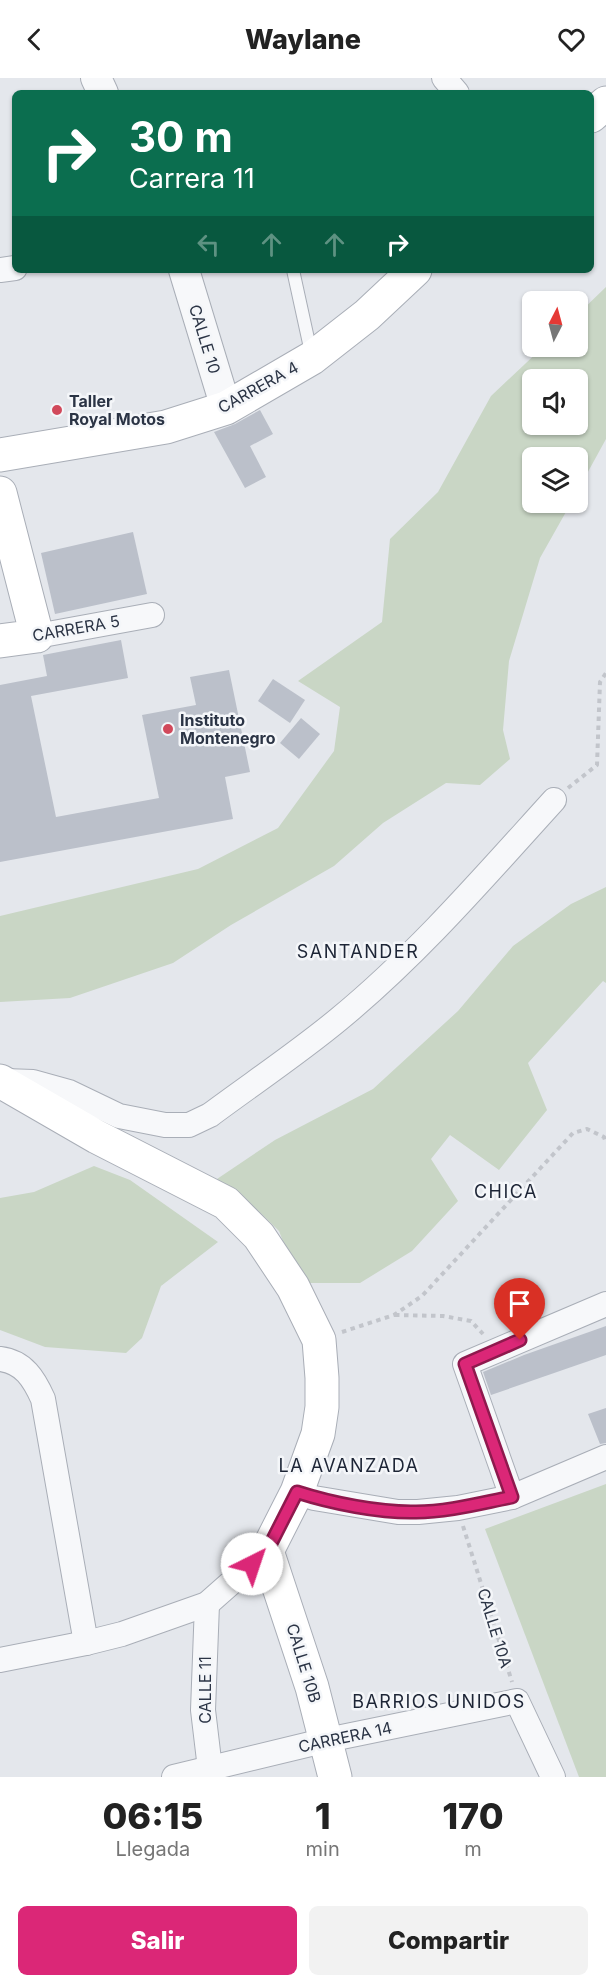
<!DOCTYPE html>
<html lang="es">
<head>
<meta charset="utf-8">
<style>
	:root { --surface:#fff; --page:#f2f2f2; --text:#222; --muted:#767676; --accent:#db2777 }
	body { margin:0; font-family:Inter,sans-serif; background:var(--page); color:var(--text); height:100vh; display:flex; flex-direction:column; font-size:22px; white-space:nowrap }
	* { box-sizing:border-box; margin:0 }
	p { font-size:20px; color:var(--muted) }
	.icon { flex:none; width:33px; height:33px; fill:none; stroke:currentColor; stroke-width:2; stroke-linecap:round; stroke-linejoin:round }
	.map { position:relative; height:1699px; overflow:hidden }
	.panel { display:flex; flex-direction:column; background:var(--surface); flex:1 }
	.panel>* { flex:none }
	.hud { position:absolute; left:12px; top:12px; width:582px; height:183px; border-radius:9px; box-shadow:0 2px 4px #0004; background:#0b6e4f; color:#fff; overflow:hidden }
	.needle { width:39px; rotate:6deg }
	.tools { position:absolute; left:522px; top:213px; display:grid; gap:12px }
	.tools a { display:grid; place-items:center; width:66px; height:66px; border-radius:9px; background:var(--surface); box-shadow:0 2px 4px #0004; font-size:30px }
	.pin { position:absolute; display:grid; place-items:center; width:51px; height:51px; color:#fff; margin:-62px -26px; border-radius:50% 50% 50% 0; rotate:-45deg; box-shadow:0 0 6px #0007 }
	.pin .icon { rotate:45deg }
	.me { position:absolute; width:66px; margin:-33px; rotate:41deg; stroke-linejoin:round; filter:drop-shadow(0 0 4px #0008) }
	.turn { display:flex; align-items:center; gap:21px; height:126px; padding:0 18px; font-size:27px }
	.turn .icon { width:78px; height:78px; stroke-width:2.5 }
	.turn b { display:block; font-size:42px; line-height:51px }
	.lanes { display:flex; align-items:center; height:57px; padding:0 18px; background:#0003; justify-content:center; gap:30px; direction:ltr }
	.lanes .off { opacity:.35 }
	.eta { display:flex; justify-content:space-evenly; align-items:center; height:102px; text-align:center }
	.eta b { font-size:36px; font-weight:800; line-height:42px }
	.action { display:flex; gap:12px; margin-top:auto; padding:12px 18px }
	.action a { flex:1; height:69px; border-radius:9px; background:var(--accent); color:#fff; font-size:24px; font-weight:800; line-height:69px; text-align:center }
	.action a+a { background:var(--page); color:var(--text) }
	header { display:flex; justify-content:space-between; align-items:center; height:78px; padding:0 18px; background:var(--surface); font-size:27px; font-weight:800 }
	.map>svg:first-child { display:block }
	.green { fill:#c9d6c5; fill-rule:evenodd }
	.building { fill:#bbc0ca }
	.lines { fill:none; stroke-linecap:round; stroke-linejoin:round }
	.service-casing { stroke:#a9aeb7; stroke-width:14 }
	.minor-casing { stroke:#a9aeb7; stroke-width:26 }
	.tertiary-casing { stroke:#a9aeb7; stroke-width:32 }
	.secondary-casing { stroke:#a9aeb7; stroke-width:35 }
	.path { stroke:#c2c5cb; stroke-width:4; stroke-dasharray:4.5 4.5; stroke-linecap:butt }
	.service { stroke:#f7f8fa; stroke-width:12 }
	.minor { stroke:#f7f8fa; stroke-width:24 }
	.tertiary { stroke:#f7f8fa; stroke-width:30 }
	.secondary { stroke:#fff; stroke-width:33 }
	.route-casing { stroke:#8e194d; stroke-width:15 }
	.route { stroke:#db2777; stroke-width:10 }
	.poi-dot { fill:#d1495b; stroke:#f4f6f9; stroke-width:2 }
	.labels { text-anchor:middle; stroke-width:5; stroke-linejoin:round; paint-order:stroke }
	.street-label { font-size:16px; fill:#2b3445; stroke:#f4f6f9 }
	.poi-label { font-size:16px; font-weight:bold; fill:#2b3445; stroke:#f4f6f9; text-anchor:start }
	.neighbourhood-label { font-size:18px; letter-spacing:1.5px; fill:#1d2536; stroke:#f4f6f9 }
</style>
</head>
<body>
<header><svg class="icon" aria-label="back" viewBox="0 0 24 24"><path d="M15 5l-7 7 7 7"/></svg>Waylane<svg class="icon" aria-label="heart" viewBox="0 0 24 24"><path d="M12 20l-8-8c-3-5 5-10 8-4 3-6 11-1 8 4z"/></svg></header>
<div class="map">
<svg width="606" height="1699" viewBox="0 0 606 1699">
	<rect width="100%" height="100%" fill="#e4e7ec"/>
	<!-- green -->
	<g class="green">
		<path d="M606 209V361L578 412V380H532V424L571 425 540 480 509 583 503 652 510 681 480 707 446 705 383 745 334 788 231 847 173 885 70 920 0 924V838L198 791 278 750 334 673 340 629 298 603 382 544 390 461 438 414 491 318 543 269 578 268V236ZM532 302H578V346H532Z"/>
		<polygon points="606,809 606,905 603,903 528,985 547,1032 499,1092 450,1057 431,1081 458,1123 412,1173 360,1205 306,1205 291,1184 279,1153 243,1118 217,1101 275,1062 373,1011 458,933 513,868 571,826"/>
		<polygon points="94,1088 130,1102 218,1164 161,1208 142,1260 126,1275 45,1269 0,1252 0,1120 34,1114"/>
		<polygon points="606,1406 606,1699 579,1699 485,1451"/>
	</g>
	<!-- building -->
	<g class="building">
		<polygon points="260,332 273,356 250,368 266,399 245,410 214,354 235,346"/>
		<polygon points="133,454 147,516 55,536 41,475"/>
		<polygon points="121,562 128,600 31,618 56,739 159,720 142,637 196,627 190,599 229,592 250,694 225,699 233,741 0,784 0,607 47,598 43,577"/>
		<polygon points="273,601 305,622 290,645 258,623"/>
		<polygon points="301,640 320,656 299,681 280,665"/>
		<polygon points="606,1248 606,1277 491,1317 483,1294 524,1277"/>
		<polygon points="606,1330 606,1365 600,1366 588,1336"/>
	</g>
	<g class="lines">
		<!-- service casing -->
		<g class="service-casing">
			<polyline id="service" points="293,192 312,279"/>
		</g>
		<!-- minor casing -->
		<g class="minor-casing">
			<g id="minor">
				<polyline points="444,0 457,15"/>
				<polyline points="0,192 15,190"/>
				<polyline points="37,558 152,537"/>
				<path d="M5 1003 33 1004 69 1014 119 1038 165 1047H189L210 1037C253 1005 298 975 339 941 418 876 485 798 554 722"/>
				<path d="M0 1281C24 1284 34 1301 43 1321L86 1565"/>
				<polyline points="297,1414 314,1420 398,1434 418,1434 458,1430 512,1419 606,1379"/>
				<polyline points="512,1419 465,1286 606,1226"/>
				<polyline points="207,1526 203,1632 211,1699"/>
				<polyline points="0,1582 86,1565 122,1556 207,1526 267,1473"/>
				<polyline points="174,1699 327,1662 517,1623 553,1699"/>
			</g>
		</g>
		<!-- tertiary casing -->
		<g class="tertiary-casing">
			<g id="tertiary">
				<polyline points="96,0 103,15"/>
				<polyline points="184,192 226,330"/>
			</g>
		</g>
		<!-- secondary casing -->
		<g class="secondary-casing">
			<g id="secondary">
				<polyline points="591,38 606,25"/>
				<polyline points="0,377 166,349 226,330 312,280 367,237 415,192"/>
				<polyline points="0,415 37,558 0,563"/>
				<polyline points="0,1003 97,1059 226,1125 259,1158 293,1209 319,1262 322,1300 322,1329 318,1356 297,1414 267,1473 312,1609 335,1699"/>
			</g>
		</g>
		<!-- path -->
		<g class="path">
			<polyline points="568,710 597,687 600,604 606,595"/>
			<polyline points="395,1237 443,1238 471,1243 483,1256"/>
			<polyline points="342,1254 394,1237 422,1218 573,1055 587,1051 604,1059 606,1065"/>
			<polyline points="463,1448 512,1604"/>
		</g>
		<!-- service -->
		<use href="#service" class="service"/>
		<!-- minor -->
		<use href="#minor" class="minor"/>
		<!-- tertiary -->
		<use href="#tertiary" class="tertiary"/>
		<!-- secondary -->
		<use href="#secondary" class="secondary"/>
	</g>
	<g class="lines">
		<!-- route casing -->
		<g class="route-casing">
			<path id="route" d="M252 1486 267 1473 297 1414C331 1425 380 1435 416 1434 448 1434 481 1425 512 1419L465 1286 520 1262"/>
		</g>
		<!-- route -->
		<use href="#route" class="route"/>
	</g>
	<!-- markers -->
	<g class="poi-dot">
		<circle cx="57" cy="332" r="6"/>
		<circle cx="168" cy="651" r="6"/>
	</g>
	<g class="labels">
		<!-- street labels -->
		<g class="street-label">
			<text transform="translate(205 261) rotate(73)" y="6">CALLE 10</text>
			<text transform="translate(258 309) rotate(-29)" y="6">CARRERA 4</text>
			<text transform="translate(76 550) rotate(-10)" y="6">CARRERA 5</text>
			<text transform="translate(495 1550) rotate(73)" y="6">CALLE 10A</text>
			<text transform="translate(304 1585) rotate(73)" y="6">CALLE 10B</text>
			<text transform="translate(205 1612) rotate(-90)" y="6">CALLE 11</text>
			<text transform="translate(345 1659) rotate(-12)" y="6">CARRERA 14</text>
		</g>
		<!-- poi labels -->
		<g class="poi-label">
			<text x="69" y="329">Taller<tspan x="69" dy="18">Royal Motos</tspan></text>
			<text x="180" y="648">Instituto<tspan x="180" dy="18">Montenegro</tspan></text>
		</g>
		<!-- neighbourhood labels -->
		<g class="neighbourhood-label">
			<text x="358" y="880">SANTANDER</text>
			<text x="506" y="1120">CHICA</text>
			<text x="349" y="1394">LA AVANZADA</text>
			<text x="439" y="1630">BARRIOS UNIDOS</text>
		</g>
	</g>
</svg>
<div class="tools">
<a><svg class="needle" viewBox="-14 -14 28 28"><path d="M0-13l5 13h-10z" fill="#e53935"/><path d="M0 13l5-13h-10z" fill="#767676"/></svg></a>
<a><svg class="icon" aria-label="sound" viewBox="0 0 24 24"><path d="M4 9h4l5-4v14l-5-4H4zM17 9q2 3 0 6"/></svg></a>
<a><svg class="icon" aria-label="layers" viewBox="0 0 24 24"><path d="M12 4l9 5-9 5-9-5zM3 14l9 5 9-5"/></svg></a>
</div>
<div class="pin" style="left:520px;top:1262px;background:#d93025"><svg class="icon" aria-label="arrive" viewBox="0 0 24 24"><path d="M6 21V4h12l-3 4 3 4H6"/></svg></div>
<svg class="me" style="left:252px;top:1486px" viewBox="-20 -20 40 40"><circle r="19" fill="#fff"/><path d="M0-13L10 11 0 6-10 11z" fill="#db2777"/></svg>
<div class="hud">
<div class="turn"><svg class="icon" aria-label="right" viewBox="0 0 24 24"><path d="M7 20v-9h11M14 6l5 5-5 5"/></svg><div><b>30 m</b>Carrera 11</div></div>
<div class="lanes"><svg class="icon off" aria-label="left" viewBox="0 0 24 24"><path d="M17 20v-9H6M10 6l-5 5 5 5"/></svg><svg class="icon off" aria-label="ahead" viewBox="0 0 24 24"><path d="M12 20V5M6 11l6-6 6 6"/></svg><svg class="icon off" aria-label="ahead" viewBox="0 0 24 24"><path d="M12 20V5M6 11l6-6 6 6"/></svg><svg class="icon" aria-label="right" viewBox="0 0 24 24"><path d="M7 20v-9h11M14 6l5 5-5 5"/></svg></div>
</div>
</div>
<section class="panel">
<div class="eta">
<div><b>06:15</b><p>Llegada</p></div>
<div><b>1</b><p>min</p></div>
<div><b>170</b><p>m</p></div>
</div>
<div class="action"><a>Salir</a><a>Compartir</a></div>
</section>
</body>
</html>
